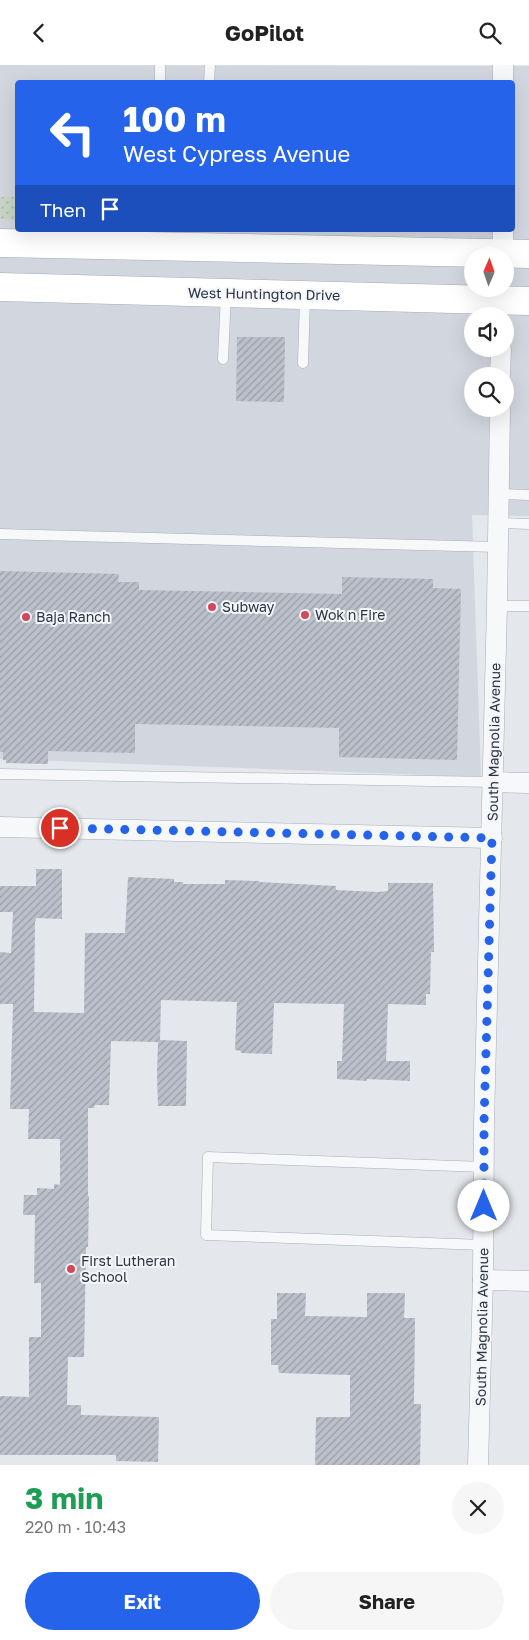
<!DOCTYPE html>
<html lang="en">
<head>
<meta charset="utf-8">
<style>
	:root { --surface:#fff; --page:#f6f6f6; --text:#222; --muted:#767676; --accent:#2563eb }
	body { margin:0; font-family:"Golos Text",sans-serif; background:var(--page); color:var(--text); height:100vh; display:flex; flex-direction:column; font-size:19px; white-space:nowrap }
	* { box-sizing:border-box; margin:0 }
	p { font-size:16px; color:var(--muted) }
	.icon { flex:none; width:28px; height:28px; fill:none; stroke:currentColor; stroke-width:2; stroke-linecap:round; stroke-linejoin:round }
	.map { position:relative; height:1400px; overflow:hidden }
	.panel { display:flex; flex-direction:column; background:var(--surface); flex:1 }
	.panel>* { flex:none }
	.hud { position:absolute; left:15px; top:15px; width:500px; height:152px; border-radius:5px; box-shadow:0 5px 20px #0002; background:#2563eb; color:#fff; overflow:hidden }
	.needle { width:32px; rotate:2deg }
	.tools { position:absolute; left:464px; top:182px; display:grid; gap:10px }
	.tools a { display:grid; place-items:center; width:50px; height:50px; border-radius:50%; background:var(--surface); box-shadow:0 5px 20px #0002; font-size:25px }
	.pin { position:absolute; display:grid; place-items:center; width:42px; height:42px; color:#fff; margin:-21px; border:2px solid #fff; border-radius:50%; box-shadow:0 1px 5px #0007 }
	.me { position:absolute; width:55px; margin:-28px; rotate:0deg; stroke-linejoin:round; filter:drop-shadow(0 0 4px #0008) }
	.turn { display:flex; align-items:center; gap:18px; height:105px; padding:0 25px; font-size:22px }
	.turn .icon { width:65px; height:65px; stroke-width:2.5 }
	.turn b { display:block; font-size:35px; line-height:42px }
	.then { display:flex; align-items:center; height:48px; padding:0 25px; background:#0003; gap:10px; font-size:19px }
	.round { display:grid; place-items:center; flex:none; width:52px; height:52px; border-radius:26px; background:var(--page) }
	.overview { display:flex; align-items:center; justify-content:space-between; height:85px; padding:0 25px }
	h1 { font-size:30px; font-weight:700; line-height:38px; color:#1e9e55 }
	.primary-button { display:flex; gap:10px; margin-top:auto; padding:10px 25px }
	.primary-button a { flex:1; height:58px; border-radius:30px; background:var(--accent); color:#fff; font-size:20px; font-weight:700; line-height:58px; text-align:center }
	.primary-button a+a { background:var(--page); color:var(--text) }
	header { display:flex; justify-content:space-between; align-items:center; height:65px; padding:0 25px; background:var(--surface); font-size:22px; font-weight:700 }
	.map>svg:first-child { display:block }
	.built { fill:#d2d6de; fill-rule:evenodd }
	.grass { fill:url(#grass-dots) }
	.building { fill:url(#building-hatch) }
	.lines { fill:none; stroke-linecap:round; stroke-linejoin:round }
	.service-casing { stroke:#a9aeb7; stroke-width:11 }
	.minor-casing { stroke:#a9aeb7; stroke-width:21 }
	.primary-casing { stroke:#a3abb8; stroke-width:29 }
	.service { stroke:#f7f8fa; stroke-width:10 }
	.minor { stroke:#f7f8fa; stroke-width:20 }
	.primary { stroke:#fff; stroke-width:28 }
	.route { stroke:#2563eb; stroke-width:9; stroke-dasharray:0 16.2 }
	.poi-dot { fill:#d1495b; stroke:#f4f6f9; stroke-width:2 }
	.labels { text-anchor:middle; stroke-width:4; stroke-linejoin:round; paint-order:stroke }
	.street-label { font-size:14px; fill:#2b3445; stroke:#f4f6f9 }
	.poi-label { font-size:14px; fill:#2b3445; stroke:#f4f6f9; text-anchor:start }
</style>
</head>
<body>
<header><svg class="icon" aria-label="back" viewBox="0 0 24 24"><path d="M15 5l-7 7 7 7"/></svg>GoPilot<svg class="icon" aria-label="search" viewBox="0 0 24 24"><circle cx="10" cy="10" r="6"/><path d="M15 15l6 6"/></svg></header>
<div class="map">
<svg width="529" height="1400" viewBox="0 0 529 1400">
	<defs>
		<pattern id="grass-dots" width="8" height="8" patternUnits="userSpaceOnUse" patternTransform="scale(1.25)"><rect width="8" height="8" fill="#c9d6c5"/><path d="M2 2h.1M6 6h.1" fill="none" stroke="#adb8ab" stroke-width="1.8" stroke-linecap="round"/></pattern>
		<pattern id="building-hatch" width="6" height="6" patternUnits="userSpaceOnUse" patternTransform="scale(1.25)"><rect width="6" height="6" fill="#bbc0ca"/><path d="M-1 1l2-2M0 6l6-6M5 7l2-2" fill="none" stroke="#989da6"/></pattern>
	</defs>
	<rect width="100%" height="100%" fill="#e4e7ec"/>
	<!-- built -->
	<path class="built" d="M0 0 529 1V451L472 450 481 712 0 694ZM18 18H512V165H18ZM472 191H505V224H472ZM472 251H505V284H472ZM472 311H505V344H472Z"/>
	<!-- grass -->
	<polygon class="grass" points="0,132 17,132 17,155 0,154"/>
	<!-- building -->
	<g class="building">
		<polygon points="237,272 285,272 284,337 236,336"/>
		<polygon points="0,506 119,509 118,517 139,517 139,525 342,529 342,512 433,514 433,523 461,524 457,695 339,692 339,663 135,659 135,688 48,686 48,699 6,698 6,695 3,695 3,687 0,687"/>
		<polygon points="36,804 62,804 62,854 36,853 36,856 35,856 34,947 84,948 85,868 125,868 128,812 174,814 174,817 183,817 183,819 225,819 225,815 259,816 259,817 336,821 336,825 378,827 388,826 388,818 433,818 434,887 431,887 430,929 426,929 426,940 388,939 386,996 410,996 410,1016 367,1014 367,1016 337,1014 337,996 342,996 344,939 274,938 272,989 241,988 241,986 235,985 237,937 161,935 160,975 187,976 186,1041 158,1041 157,1009 158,977 111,976 109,1040 95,1040 94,1043 88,1043 88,1131 89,1131 88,1182 86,1182 84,1292 68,1292 67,1340 81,1340 81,1350 159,1352 158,1397 116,1396 116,1390 0,1390 0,1331 29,1332 29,1272 41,1272 41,1218 34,1218 35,1150 23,1150 24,1130 37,1130 37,1123 54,1124 54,1119 60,1120 60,1074 28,1074 29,1044 10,1044 13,939 0,939 0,887 11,888 13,847 0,847 0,821 36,821"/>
		<polygon points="277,1228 306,1228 305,1251 367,1252 367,1228 405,1228 404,1253 415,1253 414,1339 421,1339 420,1400 315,1400 316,1352 350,1352 350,1310 279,1308 278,1300 271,1300 271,1254 277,1254"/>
	</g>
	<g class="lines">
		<!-- service casing -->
		<g class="service-casing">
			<g id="service">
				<polyline points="160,18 160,0"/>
				<polyline points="209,18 210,0"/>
				<polyline points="223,294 226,229"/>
				<polyline points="303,298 305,232"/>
				<polyline points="499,429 529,430"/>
				<polyline points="498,458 529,459"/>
				<polyline points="0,469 498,482"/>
				<polyline points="497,541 529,541"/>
				<polyline points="0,709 493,717"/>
				<polyline points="484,1102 208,1092 206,1170 484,1180"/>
			</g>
		</g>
		<!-- minor casing -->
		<g class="minor-casing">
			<g id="minor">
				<polyline points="503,0 503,18"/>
				<polyline points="503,191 503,165"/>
				<polyline points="500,311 501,284"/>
				<polyline points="493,717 529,718"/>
				<polyline points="0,762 492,773"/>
				<polyline points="483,1215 529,1216"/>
				<polyline points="478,1400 483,1215 484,1058 497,541 500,344"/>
			</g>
		</g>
		<!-- primary casing -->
		<g class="primary-casing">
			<g id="primary">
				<polyline points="0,178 529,189"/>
				<polyline points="0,222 529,236"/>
			</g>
		</g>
		<!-- service -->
		<use href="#service" class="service"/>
		<!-- minor -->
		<use href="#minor" class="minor"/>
		<!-- primary -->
		<use href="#primary" class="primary"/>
	</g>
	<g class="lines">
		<!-- route -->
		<polyline class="route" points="60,763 492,773 484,1058 484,1141"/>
	</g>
	<!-- markers -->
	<g class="poi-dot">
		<circle cx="212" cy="542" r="5"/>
		<circle cx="305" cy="550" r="5"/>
		<circle cx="26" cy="552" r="5"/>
		<circle cx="71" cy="1204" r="5"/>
	</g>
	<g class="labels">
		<!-- street labels -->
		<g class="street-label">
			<text transform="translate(264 229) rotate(1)" y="5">West Huntington Drive</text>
			<text transform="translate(494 677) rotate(-89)" y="5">South Magnolia Avenue</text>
			<text transform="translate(482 1262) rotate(-89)" y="5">South Magnolia Avenue</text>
		</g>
		<!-- poi labels -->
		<g class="poi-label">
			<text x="222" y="547">Subway</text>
			<text x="315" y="555">Wok n Fire</text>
			<text x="36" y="557">Baja Ranch</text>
			<text x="81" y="1201">First Lutheran<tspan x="81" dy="16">School</tspan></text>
		</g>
	</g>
</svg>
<div class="tools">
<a><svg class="needle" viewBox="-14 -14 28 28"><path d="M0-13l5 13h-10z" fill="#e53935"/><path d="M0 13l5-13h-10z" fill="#767676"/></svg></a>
<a><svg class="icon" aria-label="sound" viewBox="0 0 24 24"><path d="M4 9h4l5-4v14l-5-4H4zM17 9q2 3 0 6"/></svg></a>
<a><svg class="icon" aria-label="search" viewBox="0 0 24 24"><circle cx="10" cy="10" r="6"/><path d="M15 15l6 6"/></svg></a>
</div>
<div class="pin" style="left:60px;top:763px;background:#d93025"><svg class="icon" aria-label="arrive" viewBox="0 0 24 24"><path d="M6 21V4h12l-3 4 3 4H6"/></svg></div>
<svg class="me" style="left:484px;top:1141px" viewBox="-20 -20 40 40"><circle r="19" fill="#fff"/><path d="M0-13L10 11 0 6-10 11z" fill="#2563eb"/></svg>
<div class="hud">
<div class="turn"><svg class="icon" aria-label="left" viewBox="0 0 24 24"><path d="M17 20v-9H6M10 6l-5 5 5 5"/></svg><div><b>100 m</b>West Cypress Avenue</div></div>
<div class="then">Then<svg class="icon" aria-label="arrive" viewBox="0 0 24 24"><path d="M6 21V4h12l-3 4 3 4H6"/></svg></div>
</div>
</div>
<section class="panel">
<div class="overview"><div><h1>3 min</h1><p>220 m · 10:43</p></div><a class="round"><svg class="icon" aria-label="close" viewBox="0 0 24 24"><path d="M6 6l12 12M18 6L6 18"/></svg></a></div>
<div class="primary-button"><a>Exit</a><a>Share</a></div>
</section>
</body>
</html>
